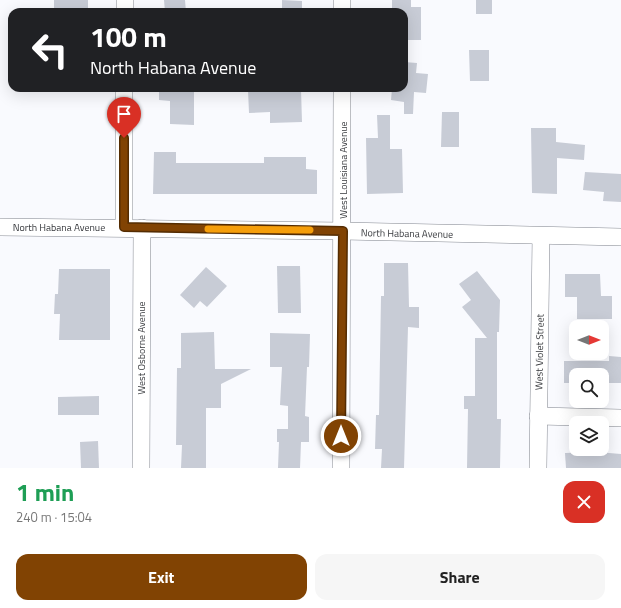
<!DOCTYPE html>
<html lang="en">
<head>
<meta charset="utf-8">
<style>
	:root { --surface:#fff; --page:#f6f6f6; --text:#222; --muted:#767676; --accent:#814303 }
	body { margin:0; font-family:"Titillium Web",sans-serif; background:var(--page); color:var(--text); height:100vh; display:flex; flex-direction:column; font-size:15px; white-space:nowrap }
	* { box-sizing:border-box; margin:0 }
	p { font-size:13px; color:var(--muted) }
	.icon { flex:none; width:22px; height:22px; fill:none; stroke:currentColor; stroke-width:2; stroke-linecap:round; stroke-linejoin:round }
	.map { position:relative; height:468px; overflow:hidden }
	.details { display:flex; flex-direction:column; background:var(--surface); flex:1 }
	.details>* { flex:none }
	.hud { position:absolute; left:8px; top:8px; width:400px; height:84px; border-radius:12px; box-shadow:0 4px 16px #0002; background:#202124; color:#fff; overflow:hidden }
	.needle { width:26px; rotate:90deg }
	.controls { position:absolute; left:569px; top:320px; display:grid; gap:8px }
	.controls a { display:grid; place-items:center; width:40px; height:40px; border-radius:8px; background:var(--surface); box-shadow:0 4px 16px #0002; font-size:20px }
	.pin { position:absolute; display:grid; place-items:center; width:34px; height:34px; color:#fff; margin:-41px -17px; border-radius:50% 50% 50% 0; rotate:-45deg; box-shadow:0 0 4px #0007 }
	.pin .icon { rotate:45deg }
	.me { position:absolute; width:44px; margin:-22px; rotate:0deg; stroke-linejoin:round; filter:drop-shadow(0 0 3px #0008) }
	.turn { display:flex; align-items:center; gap:14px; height:84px; padding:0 16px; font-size:18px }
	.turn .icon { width:52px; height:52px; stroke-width:2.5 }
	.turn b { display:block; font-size:28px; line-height:34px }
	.round { display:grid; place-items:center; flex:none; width:42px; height:42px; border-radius:12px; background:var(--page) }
	.summary { display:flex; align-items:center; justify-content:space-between; height:68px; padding:0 16px }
	h1 { font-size:24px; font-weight:700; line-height:30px; color:#1e9e55 }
	.action { display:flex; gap:8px; margin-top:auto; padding:8px 16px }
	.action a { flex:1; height:46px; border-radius:12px; background:var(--accent); color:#fff; font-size:16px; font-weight:700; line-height:46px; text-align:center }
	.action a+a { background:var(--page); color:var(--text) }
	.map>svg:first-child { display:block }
	.building { fill:#c8ccd6 }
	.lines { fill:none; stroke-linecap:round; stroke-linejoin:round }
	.minor-casing { stroke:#82868f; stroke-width:18 }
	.minor { stroke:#fff; stroke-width:17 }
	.route-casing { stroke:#542c02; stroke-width:10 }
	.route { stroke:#814303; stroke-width:7 }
	.slow { stroke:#f59e0b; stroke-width:7 }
	.labels { text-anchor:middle; stroke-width:3; stroke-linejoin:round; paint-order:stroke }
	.street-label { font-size:10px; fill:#36383c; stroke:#fff }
</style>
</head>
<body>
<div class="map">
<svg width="621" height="468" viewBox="0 0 621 468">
	<rect width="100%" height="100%" fill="#f9fafe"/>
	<!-- building -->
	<g class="building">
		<rect x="54" y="0" width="34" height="12"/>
		<polygon points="164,0 185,0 186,12 165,12"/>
		<polygon points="282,0 302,1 302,12 282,12"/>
		<polygon points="392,0 411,0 411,7 421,7 421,40 404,40 404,12 392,12"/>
		<rect x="476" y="0" width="16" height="14"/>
		<polygon points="469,50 489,50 489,81 470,81"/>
		<polygon points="404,62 417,63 416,73 428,74 426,93 414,92 413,114 404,114 404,102 391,100 392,88 404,88"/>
		<polygon points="159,88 194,89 194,125 170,124 170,101 159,100"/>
		<polygon points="301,89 302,122 270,123 270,112 249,113 248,90"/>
		<polygon points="442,112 459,112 459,147 441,147"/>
		<polygon points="377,115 390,115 390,149 402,149 403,193 367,194 366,138 378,138"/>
		<polygon points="531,128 556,128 556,142 585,145 584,160 557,158 557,194 532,193"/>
		<polygon points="154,152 176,152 176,163 264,163 264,157 306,157 306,169 317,170 317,194 153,194"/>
		<polygon points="585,172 621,174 621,202 603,201 604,192 583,190"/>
		<polygon points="384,263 408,263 409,307 419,307 419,328 408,327 404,468 381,468 382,449 375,449 376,415 379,415 381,296 384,296"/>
		<polygon points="277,266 300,266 301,313 278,313"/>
		<polygon points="206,267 227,286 207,307 200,301 194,308 180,295"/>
		<polygon points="59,269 110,269 110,340 59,340 60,314 54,314 55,294 58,294"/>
		<polygon points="477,271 500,300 499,332 497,332 497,419 501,419 500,468 467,468 468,409 464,409 464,396 475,396 475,338 487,338 462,307 471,300 459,284"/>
		<polygon points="565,274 600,274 601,296 612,296 612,319 577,319 577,297 565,297"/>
		<polygon points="214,332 215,369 251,369 221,384 221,408 206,408 206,468 181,468 182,445 176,445 177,368 181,368 181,333"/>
		<polygon points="270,333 310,334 309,367 307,367 305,416 309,417 309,442 301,442 300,468 278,468 279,442 277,442 277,429 288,429 288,406 280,405 282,367 270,367"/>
		<polygon points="609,356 621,357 621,383 608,383 609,375 576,375 576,383 564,383 564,361 609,361"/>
		<polygon points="99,396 99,415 58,415 58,397"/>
		<polygon points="98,441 99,468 81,468 80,442"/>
		<polygon points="597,452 621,454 621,468 566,468 565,453"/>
	</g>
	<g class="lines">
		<!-- minor casing -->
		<g class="minor-casing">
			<g id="minor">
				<polyline points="342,0 342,12"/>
				<polyline points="125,12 125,0"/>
				<polyline points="124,88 124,227"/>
				<polyline points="0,227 343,231 621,237"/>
				<polyline points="538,416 621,418"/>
				<polyline points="141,468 142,228"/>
				<polyline points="341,468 342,88"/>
				<polyline points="538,468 541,236"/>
			</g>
		</g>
		<!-- minor -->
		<use href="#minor" class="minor"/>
	</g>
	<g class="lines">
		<!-- route casing -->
		<g class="route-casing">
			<polyline id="route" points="124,138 124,227 343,231 341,436"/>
		</g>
		<!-- route -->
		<use href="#route" class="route"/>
		<!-- slow -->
		<polyline class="slow" points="208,229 310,230"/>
	</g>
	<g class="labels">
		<!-- street labels -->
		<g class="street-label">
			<text transform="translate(343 170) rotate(-90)" y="4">West Louisiana Avenue</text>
			<text x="59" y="231">North Habana Avenue</text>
			<text transform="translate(407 233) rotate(1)" y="4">North Habana Avenue</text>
			<text transform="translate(141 348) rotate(-90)" y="4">West Osborne Avenue</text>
			<text transform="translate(539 352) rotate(-89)" y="4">West Violet Street</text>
		</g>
	</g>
</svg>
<div class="controls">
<a><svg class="needle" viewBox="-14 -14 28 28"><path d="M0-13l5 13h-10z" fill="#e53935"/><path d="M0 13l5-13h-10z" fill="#767676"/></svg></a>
<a><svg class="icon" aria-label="search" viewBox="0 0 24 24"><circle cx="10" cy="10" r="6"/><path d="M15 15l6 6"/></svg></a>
<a><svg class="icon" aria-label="layers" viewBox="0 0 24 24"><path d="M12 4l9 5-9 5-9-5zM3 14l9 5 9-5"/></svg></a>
</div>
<div class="pin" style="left:124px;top:138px;background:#d93025"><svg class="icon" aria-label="arrive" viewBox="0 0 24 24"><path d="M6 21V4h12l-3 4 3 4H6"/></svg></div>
<svg class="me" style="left:341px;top:436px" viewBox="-20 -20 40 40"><circle r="17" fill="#814303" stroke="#fff" stroke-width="3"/><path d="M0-11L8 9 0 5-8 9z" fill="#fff"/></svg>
<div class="hud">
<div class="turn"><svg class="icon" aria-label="left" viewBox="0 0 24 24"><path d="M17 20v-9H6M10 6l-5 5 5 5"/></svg><div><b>100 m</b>North Habana Avenue</div></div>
</div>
</div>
<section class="details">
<div class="summary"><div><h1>1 min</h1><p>240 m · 15:04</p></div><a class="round" style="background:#d93025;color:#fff"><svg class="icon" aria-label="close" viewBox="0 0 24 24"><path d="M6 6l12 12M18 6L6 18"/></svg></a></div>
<div class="action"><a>Exit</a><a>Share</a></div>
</section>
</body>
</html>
